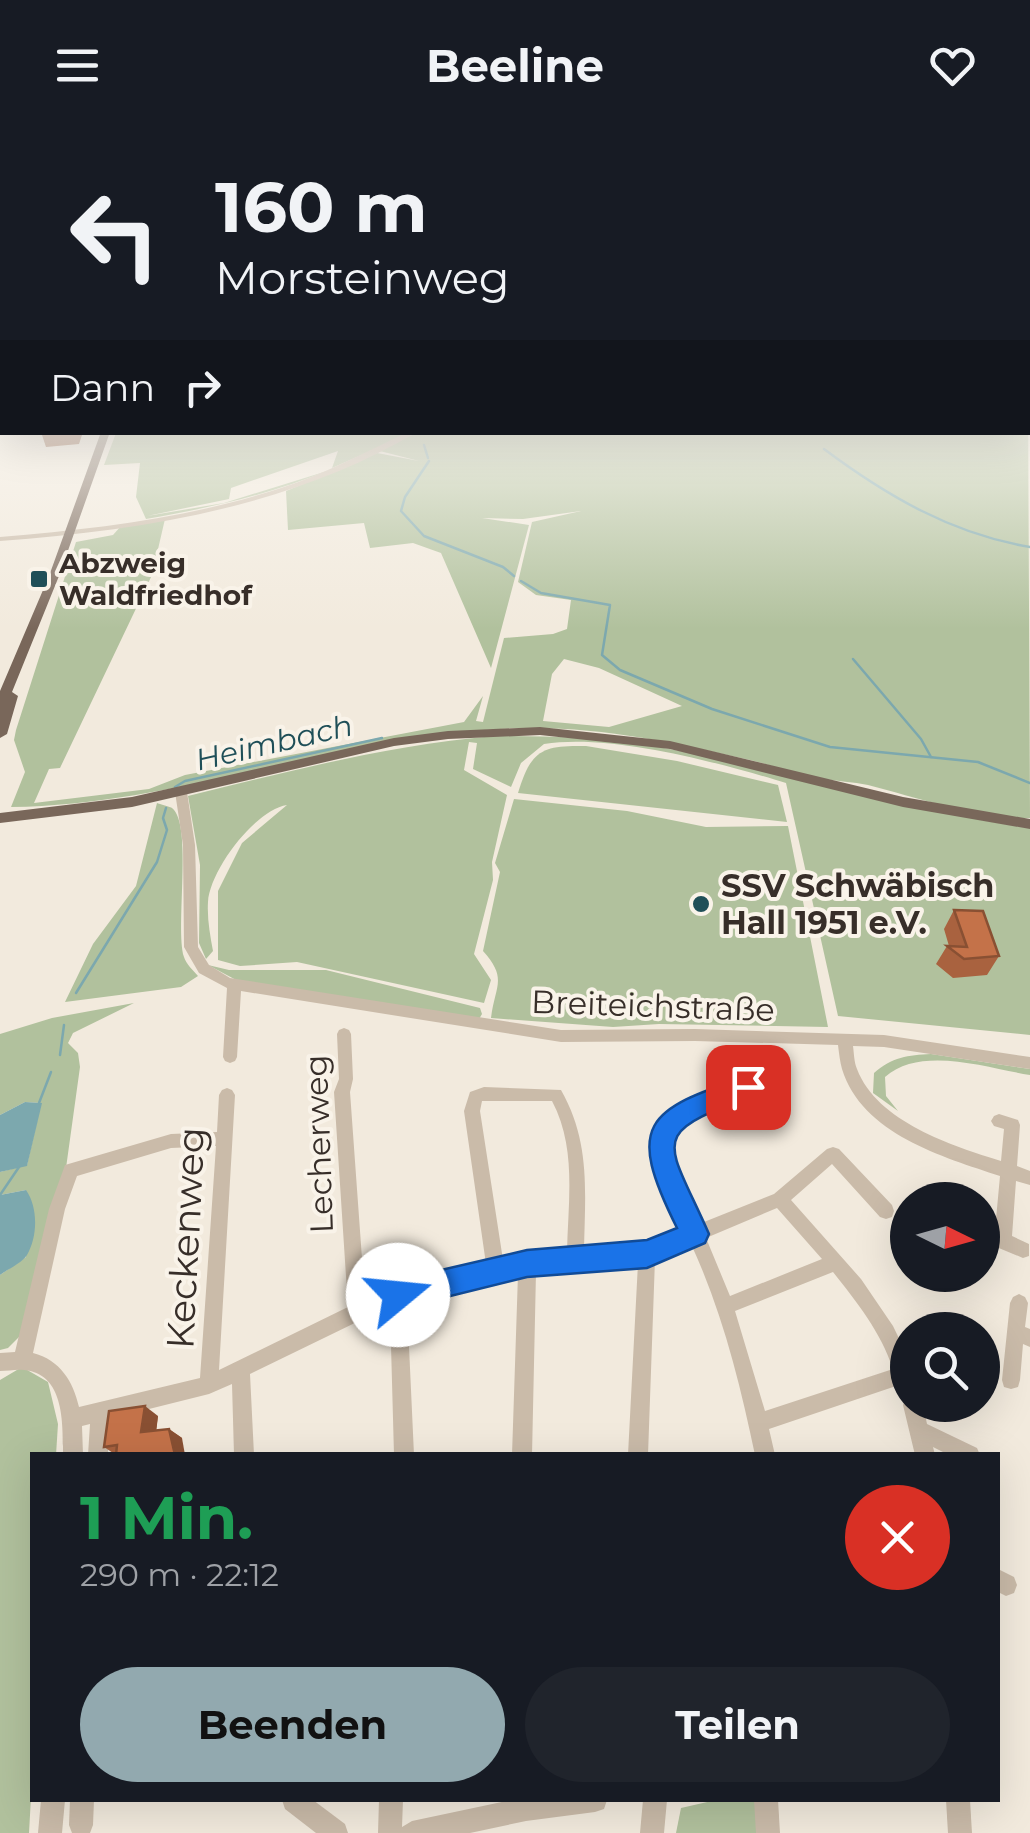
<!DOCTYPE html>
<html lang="de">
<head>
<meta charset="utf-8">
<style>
	:root { --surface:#171b24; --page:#20242c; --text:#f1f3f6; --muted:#9ea1a6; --accent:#92a9af }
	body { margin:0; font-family:Montserrat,sans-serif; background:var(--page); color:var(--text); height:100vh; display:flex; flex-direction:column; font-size:38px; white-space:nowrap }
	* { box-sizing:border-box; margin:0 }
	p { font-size:32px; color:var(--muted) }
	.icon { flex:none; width:55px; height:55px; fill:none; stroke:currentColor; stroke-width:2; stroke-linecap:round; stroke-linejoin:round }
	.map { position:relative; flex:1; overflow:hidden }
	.panel { position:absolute; left:30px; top:1322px; width:970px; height:350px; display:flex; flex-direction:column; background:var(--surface); border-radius:0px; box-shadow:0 10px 40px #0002 }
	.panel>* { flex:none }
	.hud { position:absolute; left:0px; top:0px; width:1030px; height:305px; box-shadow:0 10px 40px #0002; background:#171b24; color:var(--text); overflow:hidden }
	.needle { width:65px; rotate:95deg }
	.buttons { position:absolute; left:890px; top:1052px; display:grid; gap:20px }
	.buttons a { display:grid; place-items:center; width:110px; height:110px; border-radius:50%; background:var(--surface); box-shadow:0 10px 40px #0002; font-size:50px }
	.pin { position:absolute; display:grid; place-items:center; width:85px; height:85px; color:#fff; margin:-42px; border-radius:20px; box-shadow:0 5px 15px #0006 }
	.me { position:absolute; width:110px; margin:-55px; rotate:73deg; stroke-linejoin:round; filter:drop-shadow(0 0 8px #0008) }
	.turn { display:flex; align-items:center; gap:35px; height:210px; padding:0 50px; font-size:45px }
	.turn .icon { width:130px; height:130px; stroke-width:2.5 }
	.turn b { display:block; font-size:70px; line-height:85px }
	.then { display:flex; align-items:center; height:95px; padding:0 50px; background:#0003; gap:20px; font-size:38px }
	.round { display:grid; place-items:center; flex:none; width:105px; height:105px; border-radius:52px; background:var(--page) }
	.summary { display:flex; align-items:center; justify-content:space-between; height:170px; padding:0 50px }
	h1 { font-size:60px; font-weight:700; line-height:75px; color:#1e9e55 }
	.primary-button { display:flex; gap:20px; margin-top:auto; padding:20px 50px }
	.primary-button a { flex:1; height:115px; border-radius:60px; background:var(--accent); color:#111; font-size:40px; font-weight:700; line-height:115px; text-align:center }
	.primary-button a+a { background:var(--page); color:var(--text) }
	header { display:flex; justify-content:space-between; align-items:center; height:130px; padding:0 50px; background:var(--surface); font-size:45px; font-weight:700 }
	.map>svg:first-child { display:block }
	.green { fill:#b1c19d; fill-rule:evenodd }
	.water { fill:#7ca8ae }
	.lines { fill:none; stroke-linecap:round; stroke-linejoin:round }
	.stream { stroke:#7ca8ae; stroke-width:2.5 }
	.minor { fill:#cabba9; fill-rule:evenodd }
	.major { fill:#79675a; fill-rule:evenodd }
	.wall { fill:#a9623f }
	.shaded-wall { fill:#895033 }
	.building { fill:#c47249; stroke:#895033; stroke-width:2.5 }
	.route { fill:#1a73e8; stroke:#114b97; stroke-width:2.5 }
	.poi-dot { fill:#1f4f58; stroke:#f9f3e9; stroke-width:4 }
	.labels { text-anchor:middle; stroke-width:8; stroke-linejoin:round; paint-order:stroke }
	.far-poi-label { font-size:28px; font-weight:bold; fill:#372e29; stroke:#f9f3e9; text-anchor:start }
	.far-water-label { font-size:30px; font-style:italic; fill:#1f4f58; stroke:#f9f3e9 }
	.poi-label { font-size:32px; font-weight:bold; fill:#372e29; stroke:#f9f3e9; text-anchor:start }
	.street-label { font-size:32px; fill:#372e29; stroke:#f9f3e9 }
	.near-street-label { font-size:38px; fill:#372e29; stroke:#f9f3e9 }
</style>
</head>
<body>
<header><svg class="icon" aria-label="menu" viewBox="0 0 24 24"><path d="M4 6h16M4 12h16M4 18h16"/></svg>Beeline<svg class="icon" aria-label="heart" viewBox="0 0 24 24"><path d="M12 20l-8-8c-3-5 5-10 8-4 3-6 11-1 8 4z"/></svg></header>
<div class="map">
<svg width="1030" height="1703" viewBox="0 0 1030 1703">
	<rect width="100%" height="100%" fill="#f2eadd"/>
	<!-- green -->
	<g class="green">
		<path d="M1028 261 1030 688C973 687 922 669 868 655 853 652 837 651 823 649 799 647 774 635 750 630 676 613 602 597 526 598 350 600 186 675 11 677L25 642 14 610 16 600 76 412 113 405 121 396 165 389 152 445 60 638 49 639 34 673 149 659 185 645 464 592 483 566 476 591 483 592 504 508 553 504 567 499 571 470 536 465 518 452 532 392 581 381 523 389 482 388 529 395 491 538 441 423 413 413 370 418 364 393 288 400 286 361 377 323 419 331 376 320 417 303 1028 302ZM564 529 599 538 682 576 609 597 543 591 552 544Z"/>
		<path d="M116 303H411L332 338 338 321 231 358 229 369 147 386 224 373 327 341C268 365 209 378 146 389L136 367 140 333 104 335Z"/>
		<path d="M494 606C545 606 596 607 647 615 776 636 900 680 1030 698V905L838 886 786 653C721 633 610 603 544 614L521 633 511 657 473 639 477 613 469 612 464 640 507 665 492 732 493 750 474 824 491 850 484 873 297 832 240 836 218 830V761L242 713 287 675C255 680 210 740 208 772 207 788 210 805 213 821L206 829 199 813 200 735 188 666C290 641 389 615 494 606Z"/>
		<path d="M586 616 677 631 778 655 787 692 518 663C531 620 542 615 586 616Z"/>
		<path d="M514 669 627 681 706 697 788 696 828 897 659 894 613 897 491 888C495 855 508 849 483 821L500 742 495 733Z"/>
		<path d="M157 673C159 674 171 677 172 678 193 694 175 797 184 827 186 834 193 840 198 846L181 857 65 872 93 814 136 756Z"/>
		<polygon points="208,835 229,840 326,840 480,878 482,884 479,889 238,851"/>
		<polygon points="134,873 73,903 68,913 78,923 80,937 66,1038 24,1202 8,1218 0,1220 0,1145 26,1127 26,1060 0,1065 0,1042 27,1035 41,973 25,972 0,985 0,904 52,888"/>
		<path d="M931 924 1030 939V945C987 938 921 915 885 947L886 966 898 981 873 963 874 943C892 927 908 925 931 924Z"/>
		<polygon points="22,1237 48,1252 58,1294 56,1325 32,1325 32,1649 29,1703 0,1703 0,1250"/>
		<polygon points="716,1670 758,1670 759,1703 676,1703 681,1678"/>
	</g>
	<!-- water -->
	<g class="water">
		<polygon points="25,972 42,973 27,1036 0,1042 0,985"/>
		<path d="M26 1060C38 1077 38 1106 27 1125 22 1133 8 1139 0 1145V1065Z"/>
	</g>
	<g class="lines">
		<!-- stream -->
		<g class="stream">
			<polyline points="424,315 428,328"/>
			<path d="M824 319C887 366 952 404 1030 417"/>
			<polyline points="429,331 405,367 401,381 424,406 503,437 514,446"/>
			<polyline points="521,451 541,463 610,475 602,525 620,540 712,579 830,617 978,632 1030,653"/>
			<polyline points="853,529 921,609 931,627"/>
			<polyline points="175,657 185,651 382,608"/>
			<polyline points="76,863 157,732 167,700 163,688 166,678"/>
			<polyline points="60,925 64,895"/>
			<polyline points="39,973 51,942"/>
			<polyline points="0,1065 19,1037"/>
		</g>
		<!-- minor -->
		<g class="minor">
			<rect x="0" y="281" width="2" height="4"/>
			<path d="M408 302H417C290 377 145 400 0 411V407C95 399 190 388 281 358 324 344 366 322 408 302Z"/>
			<path d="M181 658 187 662 195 715 198 817 209 835 230 848 561 900 695 899 884 905 1030 927V939L884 917 853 916C854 923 854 932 857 939 877 992 953 1016 1001 1031L1004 999 994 996 991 991 994 986 999 984 1018 990 1020 995 1017 1036 1030 1041V1055L1016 1051 1012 1106 1029 1114V1126L1023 1128 982 1111 983 1100 989 1098 995 1100 1000 1046C943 1027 862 1004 842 939 840 932 839 923 838 915L695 911 561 912 241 861 237 927 235 931 230 933 225 931 223 927 227 858 199 843 184 817 183 715 175 662Z"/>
			<path d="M344 898 349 900 351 904 353 949 350 962 365 1170 391 1161 398 1156 401 1157 447 1141 486 1134 464 981 470 962 484 957 561 960C591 1013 585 1062 584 1121L647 1116 684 1100C674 1079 661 1058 655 1035 639 975 707 964 748 951L753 952 756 957 753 962C733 969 711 973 693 983 643 1011 681 1059 699 1094L774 1064 827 1019 833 1017 839 1019 892 1075 894 1081 892 1087 886 1089 880 1087 832 1034 791 1070 861 1149 893 1196 908 1227V1264L901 1262 899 1255 769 1299 775 1325H755C740 1253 722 1181 691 1114L655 1129 648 1325H628L638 1133 536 1142 532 1325H512L518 1144 447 1159 407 1173 414 1325H394L390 1179 361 1190 250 1244 254 1325H234L232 1254 209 1264 109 1289 108 1325H88L90 1294 82 1296 83 1325H63C63 1294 65 1244 24 1240 16 1239 8 1241 0 1241V1223L15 1222 49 1079 65 1035 171 1004 217 1002 219 965 222 960 227 958 232 960 235 965 219 1240 348 1177 334 962 339 949 337 904 339 900ZM482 971H552C577 1018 568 1072 567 1122L503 1130 480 981ZM216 1016 200 1248 79 1277C73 1251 60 1230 33 1223L65 1079 77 1046 171 1018ZM777 1078 822 1129 730 1166 706 1108ZM833 1142C856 1171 881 1202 893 1239L765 1281 735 1181Z"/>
			<polygon points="1019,1164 1025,1167 1028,1173 1025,1197 1030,1199 1030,1217 1023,1214 1020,1250 1018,1257 1011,1259 1004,1257 1002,1250 1010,1173 1013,1167"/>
			<polygon points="906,1268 908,1275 923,1275 927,1294 977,1318 980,1325 949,1325 933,1317 935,1325 915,1325 903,1275"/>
			<polygon points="998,1439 1014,1447 1017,1455 1014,1463 1006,1466 998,1462"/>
			<polygon points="41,1670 65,1670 62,1703 38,1703"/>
			<polygon points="70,1670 94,1670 93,1695 90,1703 72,1703 69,1695"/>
			<polygon points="282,1670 313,1670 345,1694 348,1703 316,1703 285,1679"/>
			<polygon points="379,1670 403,1670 402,1697 412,1691 511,1670 607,1670 604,1679 595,1682 526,1691 470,1703 378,1703"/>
			<polygon points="643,1670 667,1670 664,1703 640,1703"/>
			<polygon points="754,1670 778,1670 780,1703 756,1703"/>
			<polygon points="946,1670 970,1670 972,1703 948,1703"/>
		</g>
		<!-- major -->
		<g class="major">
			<polygon points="101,302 110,302 59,446 12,562 18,566 7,604 0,608 0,561 49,446"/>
			<polygon points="540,597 670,611 903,667 1030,689 1030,699 903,677 670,619 540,605 448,609 394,616 132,677 0,693 0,683 132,667 394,608 448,601"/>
		</g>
	</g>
	<!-- wall -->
	<g class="wall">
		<polygon points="954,780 999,826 987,845 953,848 936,834 947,816 949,816 944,799"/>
		<polygon points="158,1286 156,1300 169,1299 182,1308 116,1325 104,1317"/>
	</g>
	<!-- shaded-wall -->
	<g class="shaded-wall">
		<polygon points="41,302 83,302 79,314 46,317"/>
		<polygon points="145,1276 158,1286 155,1312 141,1302"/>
		<polygon points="169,1299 182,1308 185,1325 175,1325"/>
	</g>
	<!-- building -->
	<g class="building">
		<polygon points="954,780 983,781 999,826 964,829 947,816 967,817"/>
		<polygon points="145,1276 141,1302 169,1299 175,1325 116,1325 117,1315 104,1317 109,1281"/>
	</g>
	<!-- sky -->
	<linearGradient id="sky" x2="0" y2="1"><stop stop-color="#7dafd1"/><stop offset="0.52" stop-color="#f9f6f0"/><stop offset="1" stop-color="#f9f6f0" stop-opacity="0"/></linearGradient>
	<rect width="1030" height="499" fill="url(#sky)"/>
	<!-- route -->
	<path class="route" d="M748 946 757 949 760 957 757 965C644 1004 667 1008 709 1104L705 1113 647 1138 527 1147 398 1179 388 1175 383 1165 388 1154 398 1150 527 1120 647 1110 677 1098C625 994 645 980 748 946Z"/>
	<!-- markers -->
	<g class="poi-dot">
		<rect x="29" y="439" width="20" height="20" rx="5"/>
		<circle cx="701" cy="774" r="10"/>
	</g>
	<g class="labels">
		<!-- far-poi labels -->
		<g class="far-poi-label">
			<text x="59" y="443">Abzweig<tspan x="59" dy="32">Waldfriedhof</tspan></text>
		</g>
		<!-- far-water labels -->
		<g class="far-water-label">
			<text transform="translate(274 613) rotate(-13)" y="10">Heimbach</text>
		</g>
		<!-- poi labels -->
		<g class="poi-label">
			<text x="721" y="767">SSV Schwäbisch<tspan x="721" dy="37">Hall 1951 e.V.</tspan></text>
		</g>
		<!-- street labels -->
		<g class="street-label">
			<text transform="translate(653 876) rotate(2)" y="11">Breiteichstraße</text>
			<text transform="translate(319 1014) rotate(-92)" y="11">Lecherweg</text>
		</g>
		<!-- near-street labels -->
		<g class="near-street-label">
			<text transform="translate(186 1108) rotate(-87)" y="13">Keckenweg</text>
		</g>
	</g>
</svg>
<div class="buttons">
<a><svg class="needle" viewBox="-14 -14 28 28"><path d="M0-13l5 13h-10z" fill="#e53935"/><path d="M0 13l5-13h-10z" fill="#9ea1a6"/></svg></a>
<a><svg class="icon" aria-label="search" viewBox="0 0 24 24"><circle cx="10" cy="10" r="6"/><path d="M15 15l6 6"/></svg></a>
</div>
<div class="pin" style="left:748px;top:957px;background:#d93025"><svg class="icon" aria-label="arrive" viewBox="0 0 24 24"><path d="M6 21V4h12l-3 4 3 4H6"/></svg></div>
<svg class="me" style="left:398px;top:1165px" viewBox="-20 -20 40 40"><circle r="19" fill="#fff"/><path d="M0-13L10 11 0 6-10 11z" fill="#1a73e8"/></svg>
<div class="hud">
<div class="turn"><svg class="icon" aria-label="left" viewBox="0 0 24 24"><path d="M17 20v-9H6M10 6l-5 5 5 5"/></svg><div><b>160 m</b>Morsteinweg</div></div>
<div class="then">Dann<svg class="icon" aria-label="right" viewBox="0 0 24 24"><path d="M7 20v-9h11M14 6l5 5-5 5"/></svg></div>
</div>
<section class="panel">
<div class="summary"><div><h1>1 Min.</h1><p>290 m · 22:12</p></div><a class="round" style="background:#d93025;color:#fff"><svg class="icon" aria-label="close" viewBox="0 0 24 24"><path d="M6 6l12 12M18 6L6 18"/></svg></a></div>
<div class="primary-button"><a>Beenden</a><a>Teilen</a></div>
</section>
</div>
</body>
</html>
